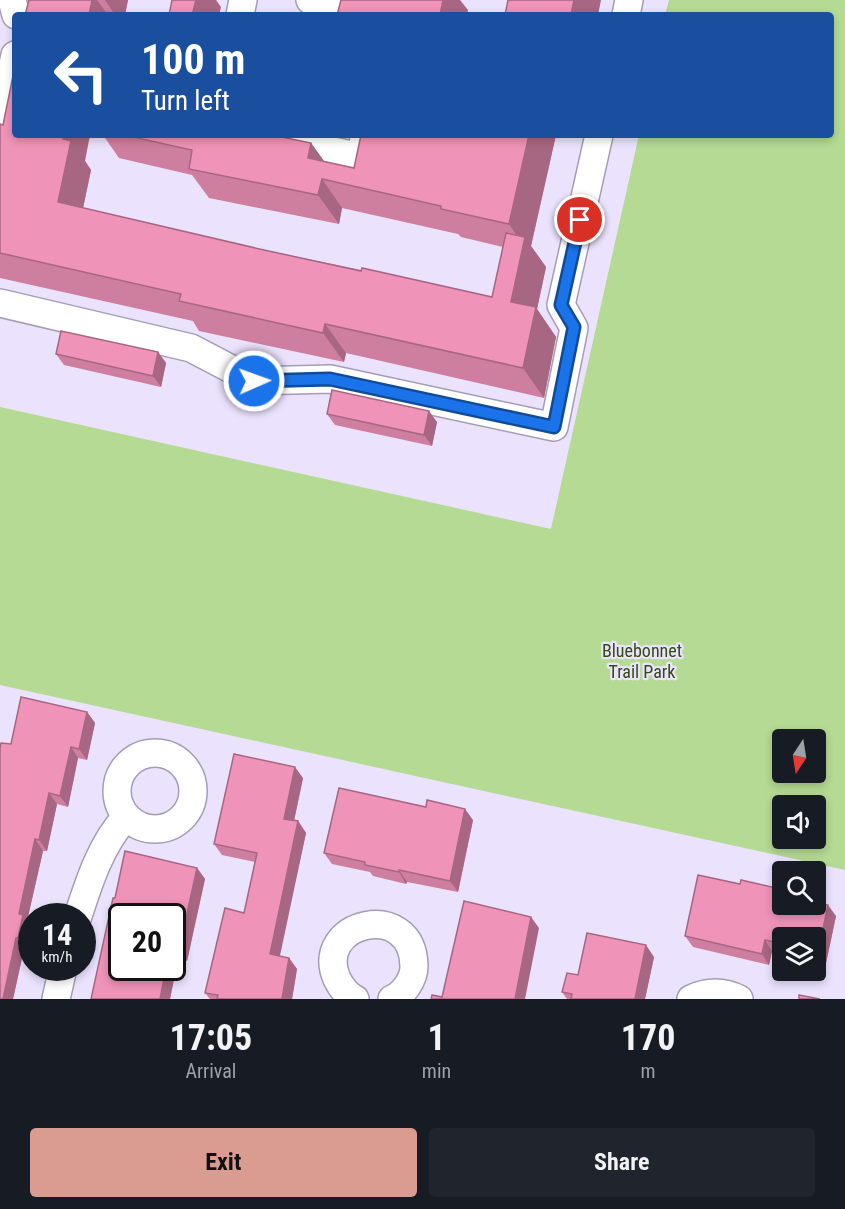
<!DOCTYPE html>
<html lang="en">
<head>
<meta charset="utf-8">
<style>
	:root { --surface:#171b24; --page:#20242c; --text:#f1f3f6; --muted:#9ea1a6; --accent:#da9c91 }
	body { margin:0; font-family:"Roboto Condensed",sans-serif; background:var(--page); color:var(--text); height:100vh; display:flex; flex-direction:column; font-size:22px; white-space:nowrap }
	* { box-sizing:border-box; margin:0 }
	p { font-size:20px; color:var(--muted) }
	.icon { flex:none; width:33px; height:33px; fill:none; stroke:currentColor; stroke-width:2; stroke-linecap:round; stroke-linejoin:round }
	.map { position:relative; height:999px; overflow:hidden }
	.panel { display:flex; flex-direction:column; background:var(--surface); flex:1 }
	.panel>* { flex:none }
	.top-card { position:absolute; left:12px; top:12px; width:822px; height:126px; border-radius:6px; box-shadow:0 3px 9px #0003; background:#1a4fa0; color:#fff; overflow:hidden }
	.needle { width:39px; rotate:192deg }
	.buttons { position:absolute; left:772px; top:729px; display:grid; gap:12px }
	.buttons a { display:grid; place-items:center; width:54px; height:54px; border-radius:6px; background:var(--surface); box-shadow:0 3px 9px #0003; font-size:30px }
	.speed { position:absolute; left:18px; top:903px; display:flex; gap:12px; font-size:30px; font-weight:700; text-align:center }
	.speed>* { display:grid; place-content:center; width:78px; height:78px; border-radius:50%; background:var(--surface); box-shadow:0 3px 9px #0003; line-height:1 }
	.speed small { font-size:15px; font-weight:400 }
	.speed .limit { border:3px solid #111; border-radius:9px; background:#fff; color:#111 }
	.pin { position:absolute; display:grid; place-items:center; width:51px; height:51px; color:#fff; margin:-26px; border:3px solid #fff; border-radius:50%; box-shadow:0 2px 6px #0007 }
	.me { position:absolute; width:66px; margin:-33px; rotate:88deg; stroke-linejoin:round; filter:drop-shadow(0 0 4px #0008) }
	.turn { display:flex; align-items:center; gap:21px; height:126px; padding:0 30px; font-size:27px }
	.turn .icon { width:78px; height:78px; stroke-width:2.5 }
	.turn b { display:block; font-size:42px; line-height:51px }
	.eta { display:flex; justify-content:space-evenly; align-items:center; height:102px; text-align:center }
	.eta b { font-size:36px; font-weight:700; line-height:42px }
	.cta { display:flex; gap:12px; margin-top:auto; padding:12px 30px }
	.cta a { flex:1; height:69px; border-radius:6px; background:var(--accent); color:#111; font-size:24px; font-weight:700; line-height:69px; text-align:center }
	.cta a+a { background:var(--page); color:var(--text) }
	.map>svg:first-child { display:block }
	.green { fill:#b5da93; fill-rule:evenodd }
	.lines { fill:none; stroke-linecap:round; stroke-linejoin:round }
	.minor-casing { stroke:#a59cb6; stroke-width:30 }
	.minor { stroke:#fff; stroke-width:27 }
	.wall { fill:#ce7e9f; fill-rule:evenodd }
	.shaded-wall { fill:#a76782 }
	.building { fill:#ef93b9; stroke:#a76782; stroke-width:1.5 }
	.route-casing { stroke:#114b97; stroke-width:15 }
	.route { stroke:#1a73e8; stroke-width:10 }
	.labels { text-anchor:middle; stroke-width:4.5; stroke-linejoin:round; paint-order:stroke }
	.park-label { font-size:18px; fill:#324c12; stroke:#ebe2fd }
</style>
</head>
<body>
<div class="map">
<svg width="845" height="999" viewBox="0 0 845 999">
	<rect width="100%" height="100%" fill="#ebe2fd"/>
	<!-- green -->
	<path class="green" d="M669 0H845V870L0 685V407L551 529 639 135H831V15H665ZM783 740H816V772H783ZM783 806H816V838H783Z"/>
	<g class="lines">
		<!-- minor casing -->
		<g class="minor-casing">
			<g id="minor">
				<polyline points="12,0 16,15"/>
				<polyline points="310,0 332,5"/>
				<polyline points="240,15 243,0"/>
				<polyline points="626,15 629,0"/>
				<polyline points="0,124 15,55"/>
				<polyline points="261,135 360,157 365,135"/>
				<polyline points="0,303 191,348 254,381 330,379 554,427 574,328 561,305 599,135"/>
				<circle cx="155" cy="791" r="38"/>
				<path d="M78 916C89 882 101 844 126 817"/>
				<polyline points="56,999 63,968"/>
				<path d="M355 999C347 995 341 987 337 979 312 922 413 898 414 966 414 979 404 994 392 999"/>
				<path d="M691 999C707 991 724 991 739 999"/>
			</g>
		</g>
		<!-- minor -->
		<use href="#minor" class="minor"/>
	</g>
	<!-- wall -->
	<g class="wall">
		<polygon points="29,0 128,0 125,15 25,15"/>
		<polygon points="0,124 85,161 91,170 83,208 264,250 492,297 503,247 461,237 458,234 342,208 339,224 209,198 192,175 119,158 103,135 272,135 311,143 324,161 354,168 556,135 531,246 546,267 537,309 556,337 544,398 346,353 344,362 199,331 193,321 0,278"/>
		<polygon points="158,352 166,363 161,387 64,365 56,354"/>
		<polygon points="327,414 437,422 432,446 335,425"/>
		<polygon points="87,712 95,723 87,760 78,758 68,807 57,804 47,851 43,851 27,921 31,926 26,949 24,949 13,999 0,999 11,744"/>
		<polygon points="303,778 294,821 298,821 306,833 279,956 289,958 297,969 292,999 210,999 205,993 244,913 255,862 222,855 214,844"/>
		<polygon points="473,820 458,892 407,882 406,884 373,876 370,872 332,864 324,853"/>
		<path d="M125 851 197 868 205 879 187 961 178 959 170 999H91L113 898H115ZM122 916H172V968H122Z"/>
		<polygon points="740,884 776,888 781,895 836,916 826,963 816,961 816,938 783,938 783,954 772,951 769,965 693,947 685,936"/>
		<polygon points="654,957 645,999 567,999 562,992 578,975"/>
	</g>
	<!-- shaded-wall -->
	<g class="shaded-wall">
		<polygon points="92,0 97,0 108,15 89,15"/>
		<polygon points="105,0 128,0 125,15 115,15"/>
		<polygon points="196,0 216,0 221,7 219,15 192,15"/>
		<polygon points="443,0 460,0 468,10 467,15 440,15"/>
		<polygon points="574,0 601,0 598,15 571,15"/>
		<polygon points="64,135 90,135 85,161 91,170 78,232 58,202"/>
		<polygon points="529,135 556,135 531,246 546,267 537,309 556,337 544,398 523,368 511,302 523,245 509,224"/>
		<polygon points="311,143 331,171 308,158"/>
		<polygon points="322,179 342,208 339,224 318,195"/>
		<polygon points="325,324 346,353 344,362 323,333"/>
		<polygon points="158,352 166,363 161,387 153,376"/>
		<polygon points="429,411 437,422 432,446 424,435"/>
		<polygon points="87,712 95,723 87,760 79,749"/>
		<polygon points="71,747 78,758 68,807 60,796"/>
		<polygon points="295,767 303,778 292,830 284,819"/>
		<polygon points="49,793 57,804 47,851 39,840"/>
		<polygon points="465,809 473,820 458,892 450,881"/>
		<polygon points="298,821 306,833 278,965 270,954"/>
		<polygon points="35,839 43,851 27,921 31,926 26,949 18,938 19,914"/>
		<polygon points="197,868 205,879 187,961 179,950"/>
		<polygon points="399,870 407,882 406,884 399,872"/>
		<polygon points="776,888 783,898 774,894"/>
		<polygon points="828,905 836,916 826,963 818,952"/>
		<polygon points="531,917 539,928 525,999 515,999"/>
		<polygon points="16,938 24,949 13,999 3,999"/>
		<polygon points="765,940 772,951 769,965 762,954"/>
		<polygon points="646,945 654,957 645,999 635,999"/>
		<polygon points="172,951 178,959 170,999 160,999 166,968 172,968"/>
		<polygon points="289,958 297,969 292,999 282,999"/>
	</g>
	<!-- building -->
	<g class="building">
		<polygon points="29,0 92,0 89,15 25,15"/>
		<polygon points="172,0 196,0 192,15 169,15"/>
		<polygon points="341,0 443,0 440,15 337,15"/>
		<polygon points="508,0 574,0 571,15 505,15"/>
		<polygon points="15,66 15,135 64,135 63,139 71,141 58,202 264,250 361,271 362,268 492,297 506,233 525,237 511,302 536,307 523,368 325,324 323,333 179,301 181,294 0,253 0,124 3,125"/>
		<polygon points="124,135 272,135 311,143 308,158 354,168 361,135 529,135 509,224 441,209 441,206 322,179 318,195 189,169 192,150"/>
		<polygon points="61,331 158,352 153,376 56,354"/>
		<polygon points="332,390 429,411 424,435 327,414"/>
		<polygon points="21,697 87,712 79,749 71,747 60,796 49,793 39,840 35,839 19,914 23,915 18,938 16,938 3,999 0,999 0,748 1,743 11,744"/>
		<polygon points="234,754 295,767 284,819 298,821 270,954 289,958 282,999 217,999 218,995 205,993 225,908 244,913 257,853 214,844"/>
		<polygon points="339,788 426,807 427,800 465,809 450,881 399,870 399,872 365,865 365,862 324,853"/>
		<polygon points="125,851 197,868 179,950 172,949 172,916 122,916 122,968 166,968 160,999 91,999 113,898 115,898"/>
		<polygon points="698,875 740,884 741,880 776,888 774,894 783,896 783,904 816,904 816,903 828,905 818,952 816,951 816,938 783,938 783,944 765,940 762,954 685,936"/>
		<polygon points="464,901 531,917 515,999 431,999 432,995 442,997"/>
		<polygon points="587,933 646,945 635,999 571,999 572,994 562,992 567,973 578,975"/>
		<polygon points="799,995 820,999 799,999"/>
	</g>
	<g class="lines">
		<!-- route casing -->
		<g class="route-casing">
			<polyline id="route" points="254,381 330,379 554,427 574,327 561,305 580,220"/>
		</g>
		<!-- route -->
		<use href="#route" class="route"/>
	</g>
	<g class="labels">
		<!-- park labels -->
		<g class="park-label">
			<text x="642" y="657">Bluebonnet<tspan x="642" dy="21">Trail Park</tspan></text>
		</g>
	</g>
</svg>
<div class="buttons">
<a><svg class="needle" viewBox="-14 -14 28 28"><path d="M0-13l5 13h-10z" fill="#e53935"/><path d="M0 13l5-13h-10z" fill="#9ea1a6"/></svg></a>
<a><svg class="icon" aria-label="sound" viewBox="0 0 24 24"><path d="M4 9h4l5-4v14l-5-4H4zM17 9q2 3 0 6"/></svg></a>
<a><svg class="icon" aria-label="search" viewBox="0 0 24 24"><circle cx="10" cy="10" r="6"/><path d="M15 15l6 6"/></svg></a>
<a><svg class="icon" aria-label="layers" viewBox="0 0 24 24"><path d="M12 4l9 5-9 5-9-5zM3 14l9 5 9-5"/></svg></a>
</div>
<div class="speed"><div>14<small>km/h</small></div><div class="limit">20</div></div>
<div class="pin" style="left:580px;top:220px;background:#d93025"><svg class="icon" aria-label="arrive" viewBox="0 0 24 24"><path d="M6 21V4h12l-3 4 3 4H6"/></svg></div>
<svg class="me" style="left:254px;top:381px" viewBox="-20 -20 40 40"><circle r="17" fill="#1a73e8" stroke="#fff" stroke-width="3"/><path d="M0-11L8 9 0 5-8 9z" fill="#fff"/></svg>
<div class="top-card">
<div class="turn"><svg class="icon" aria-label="left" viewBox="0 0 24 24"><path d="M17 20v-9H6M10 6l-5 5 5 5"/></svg><div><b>100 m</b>Turn left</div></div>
</div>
</div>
<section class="panel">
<div class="eta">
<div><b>17:05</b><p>Arrival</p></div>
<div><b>1</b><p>min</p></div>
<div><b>170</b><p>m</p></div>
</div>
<div class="cta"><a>Exit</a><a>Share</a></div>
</section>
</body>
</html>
